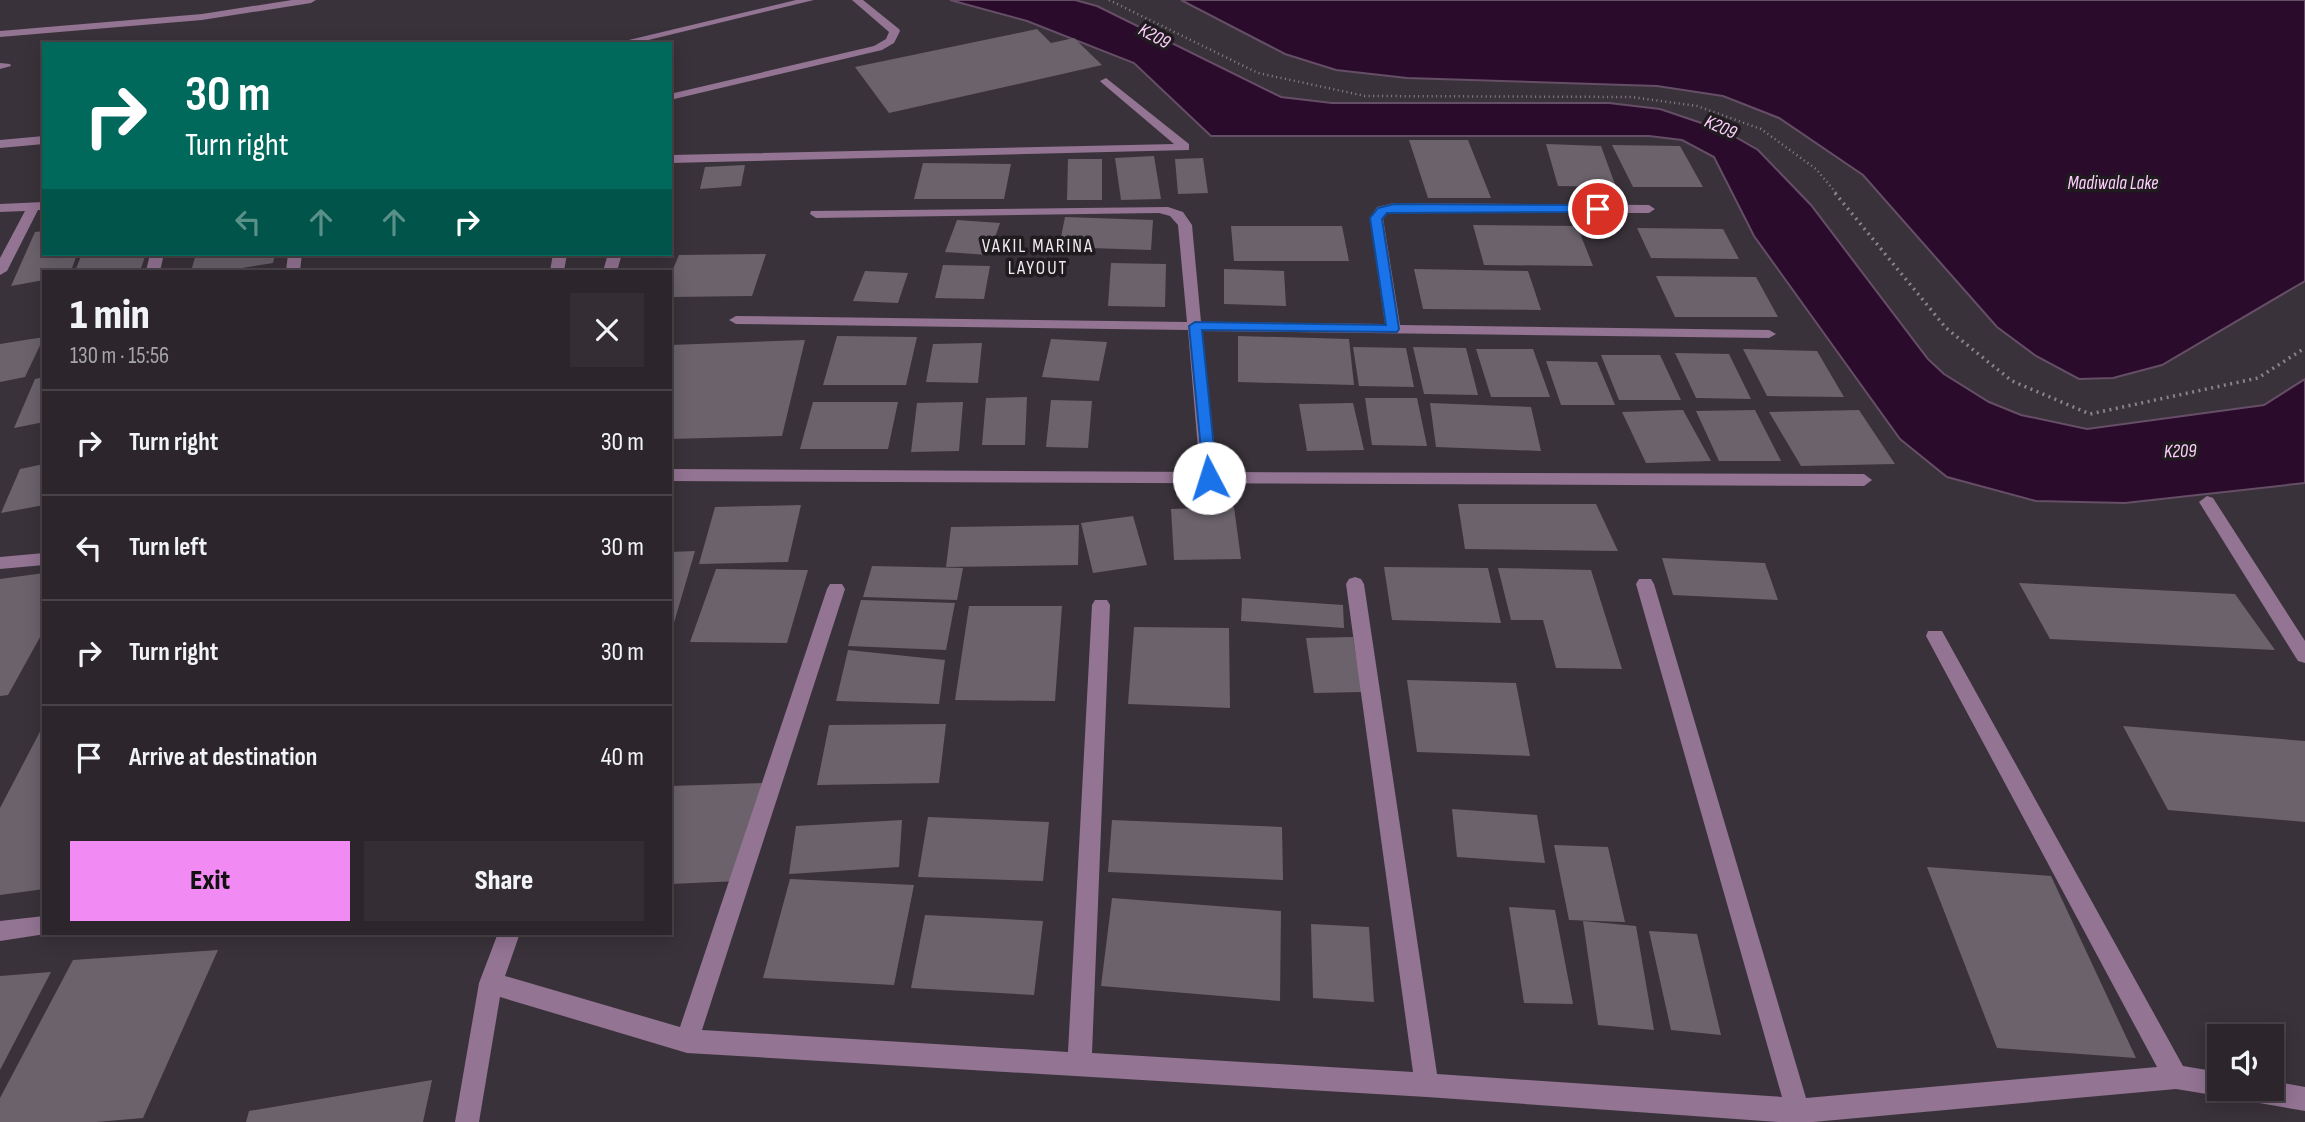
<!DOCTYPE html>
<html lang="en">
<head>
<meta charset="utf-8">
<style>
	:root { --surface:#2c262c; --page:#342e34; --text:#f1f3f6; --muted:#a6a5a9; --line:#484348; --accent:#f28af3 }
	body { margin:0; font-family:"Sofia Sans Condensed",sans-serif; background:var(--page); color:var(--text); height:100vh; display:flex; flex-direction:column; font-size:26px; white-space:nowrap }
	* { box-sizing:border-box; margin:0 }
	p { font-size:23px; color:var(--muted) }
	.icon { flex:none; width:38px; height:38px; fill:none; stroke:currentColor; stroke-width:2; stroke-linecap:round; stroke-linejoin:round }
	.map { position:relative; flex:1; overflow:hidden }
	.panel { position:absolute; left:42px; top:270px; width:630px; height:665px; display:flex; flex-direction:column; background:var(--surface); border-radius:0px; box-shadow:0 4px 18px #0003,0 0 0 2px var(--line) }
	.panel>* { flex:none }
	.guide { position:absolute; left:42px; top:42px; width:630px; height:214px; border-radius:0px; box-shadow:0 4px 18px #0003,0 0 0 2px var(--line); background:#00695c; color:#fff; overflow:hidden }
	.fabs { position:absolute; left:2207px; top:1024px; display:grid; gap:14px }
	.fabs a { display:grid; place-items:center; width:77px; height:77px; border-radius:0px; background:var(--surface); box-shadow:0 4px 18px #0003,0 0 0 2px var(--line); font-size:35px }
	.pin { position:absolute; display:grid; place-items:center; width:60px; height:60px; color:#fff; margin:-30px; border:4px solid #fff; border-radius:50%; box-shadow:0 2px 7px #0007 }
	.me { position:absolute; width:77px; margin:-38px; rotate:355deg; stroke-linejoin:round; filter:drop-shadow(0 0 5px #0008) }
	.turn { display:flex; align-items:center; gap:24px; height:147px; padding:0 28px; font-size:32px }
	.turn .icon { width:91px; height:91px; stroke-width:2.5 }
	.turn b { display:block; font-size:49px; line-height:60px }
	.lanes { display:flex; align-items:center; height:66px; padding:0 28px; background:#0003; justify-content:center; gap:35px; direction:ltr }
	.lanes .off { opacity:.35 }
	.round { display:grid; place-items:center; flex:none; width:74px; height:74px; border-radius:0px; background:var(--page) }
	.overview { display:flex; align-items:center; justify-content:space-between; height:119px; padding:0 28px }
	h1 { font-size:42px; font-weight:800; line-height:52px }
	.action { display:flex; gap:14px; margin-top:auto; padding:14px 28px }
	.action a { flex:1; height:80px; border-radius:0px; background:var(--accent); color:#111; font-size:28px; font-weight:800; line-height:80px; text-align:center }
	.action a+a { background:var(--page); color:var(--text) }
	ul { padding:0; list-style:none }
	li { display:flex; align-items:center; gap:21px; height:105px; padding:0 28px; border-top:2px solid var(--line) }
	li div { flex:1 }
	li b { display:block; font-size:26px }
	li em { font-style:normal }
	.map>svg:first-child { display:block }
	.water { fill:#2a0b2b; stroke:#654e66; stroke-width:2 }
	.building { fill:#6b626b }
	.lines { fill:none; stroke-linecap:round; stroke-linejoin:round }
	.path-far1 { stroke:#8a848a; stroke-width:2.5; stroke-dasharray:1 3.5; stroke-linecap:butt }
	.path { stroke:#8a848a; stroke-width:3.5; stroke-dasharray:2 4.5; stroke-linecap:butt }
	.minor { fill:#937493; fill-rule:evenodd }
	.route { fill:#1a73e8; stroke:#114b97; stroke-width:2 }
	.labels { text-anchor:middle; stroke-width:7; stroke-linejoin:round; paint-order:stroke }
	.far-water-label { font-size:19px; font-style:italic; fill:#ffcffe; stroke:#1f1b1f }
	.far-neighbourhood-label { font-size:19px; letter-spacing:2px; fill:#f0ebf0; stroke:#1f1b1f }
</style>
</head>
<body>
<div class="map">
<svg width="2305" height="1122" viewBox="0 0 2305 1122">
	<rect width="100%" height="100%" fill="#3a323a"/>
	<!-- water -->
	<g class="water">
		<polygon points="950,0 1075,0 1097,6 1281,97 1332,103 1609,103 1660,109 1725,131 1758,150 1811,205 1928,359 1944,374 1989,402 2021,415 2087,429 2264,405 2305,379 2305,483 2125,503 2036,501 1947,477 1900,439 1754,236 1714,157 1682,140 1649,136 1211,136 1134,63 1027,21"/>
		<polygon points="1181,0 2305,0 2305,281 2162,365 2113,378 2079,379 2036,356 1997,327 1863,175 1779,118 1723,96 1657,86 1407,78 1336,70 1285,54"/>
	</g>
	<!-- building -->
	<g class="building">
		<polygon points="1037,29 1051,43 1074,38 1102,65 889,113 855,67"/>
		<polygon points="1409,140 1468,140 1491,198 1428,198"/>
		<polygon points="1546,144 1601,146 1616,187 1558,186"/>
		<polygon points="1612,145 1680,146 1703,187 1633,187"/>
		<polygon points="1154,156 1161,199 1121,200 1115,158"/>
		<polygon points="1203,158 1208,193 1178,194 1175,159"/>
		<polygon points="1068,159 1102,159 1102,200 1067,200"/>
		<polygon points="923,163 1011,164 1004,199 914,199"/>
		<polygon points="745,165 741,186 700,189 705,167"/>
		<polygon points="1065,217 1153,220 1151,250 1059,247"/>
		<polygon points="957,220 1000,223 989,255 945,252"/>
		<polygon points="1473,225 1577,226 1593,266 1484,265"/>
		<polygon points="1231,226 1342,226 1349,261 1234,261"/>
		<polygon points="1637,228 1723,229 1739,259 1651,258"/>
		<polygon points="44,231 44,254 77,254 71,271 44,271 44,280 11,286 35,232"/>
		<polygon points="82,254 146,254 140,271 75,271"/>
		<polygon points="196,254 275,254 273,263 224,271 191,271"/>
		<polygon points="766,254 752,296 670,297 670,276 679,255"/>
		<polygon points="1111,263 1166,264 1165,307 1108,306"/>
		<polygon points="943,265 990,266 984,299 935,298"/>
		<polygon points="1224,269 1284,271 1286,306 1224,304"/>
		<polygon points="1414,269 1528,271 1541,310 1423,309"/>
		<polygon points="865,271 908,273 898,303 853,301"/>
		<polygon points="1656,276 1756,277 1778,317 1675,317"/>
		<polygon points="837,336 917,337 906,385 823,385"/>
		<polygon points="1238,336 1349,339 1354,385 1238,382"/>
		<polygon points="44,337 25,377 0,382 0,344"/>
		<polygon points="1051,339 1107,342 1099,381 1042,377"/>
		<polygon points="805,340 782,436 670,439 670,345"/>
		<polygon points="982,343 978,383 926,382 933,344"/>
		<polygon points="1353,347 1406,348 1414,387 1359,386"/>
		<polygon points="1413,347 1466,348 1478,395 1424,394"/>
		<polygon points="1476,349 1533,349 1550,397 1491,397"/>
		<polygon points="1743,349 1817,351 1844,397 1767,396"/>
		<polygon points="1675,353 1729,354 1751,399 1696,398"/>
		<polygon points="1601,355 1660,355 1681,400 1619,400"/>
		<polygon points="1546,361 1597,362 1615,405 1561,405"/>
		<polygon points="44,377 44,422 14,428 35,379"/>
		<polygon points="1027,397 1025,445 982,445 986,398"/>
		<polygon points="1365,398 1417,398 1427,446 1372,445"/>
		<polygon points="1051,400 1092,401 1088,448 1046,447"/>
		<polygon points="813,402 898,402 888,449 800,449"/>
		<polygon points="963,402 959,451 911,452 917,403"/>
		<polygon points="1353,403 1364,450 1307,451 1299,404"/>
		<polygon points="1430,403 1531,407 1541,451 1436,447"/>
		<polygon points="1683,410 1711,461 1646,463 1622,412"/>
		<polygon points="1755,410 1781,461 1719,461 1696,411"/>
		<polygon points="1859,410 1895,464 1801,466 1769,412"/>
		<polygon points="44,464 44,505 1,513 20,469"/>
		<polygon points="1458,504 1596,504 1618,551 1465,549"/>
		<polygon points="801,505 788,562 699,564 715,507"/>
		<polygon points="1234,507 1241,559 1174,560 1171,509"/>
		<polygon points="1133,516 1147,565 1093,573 1081,523"/>
		<polygon points="1079,525 1078,565 946,567 951,527"/>
		<polygon points="695,551 671,633 670,633 670,552"/>
		<polygon points="1662,558 1765,563 1778,600 1673,595"/>
		<polygon points="872,566 963,568 957,600 863,597"/>
		<polygon points="1384,567 1488,568 1501,623 1392,620"/>
		<polygon points="1498,568 1591,570 1622,669 1556,668 1543,620 1511,620"/>
		<polygon points="716,569 808,570 787,643 690,642"/>
		<polygon points="44,573 44,630 8,695 0,696 0,579"/>
		<polygon points="2019,583 2235,594 2275,650 2050,639"/>
		<polygon points="1242,598 1343,605 1344,628 1241,621"/>
		<polygon points="861,600 955,603 946,650 848,646"/>
		<polygon points="969,606 1062,606 1055,701 955,700"/>
		<polygon points="1134,627 1229,628 1230,708 1128,704"/>
		<polygon points="1353,637 1362,692 1314,693 1306,638"/>
		<polygon points="848,650 945,660 939,704 836,701"/>
		<polygon points="1407,680 1516,683 1530,756 1417,752"/>
		<polygon points="44,724 44,889 0,895 0,808"/>
		<polygon points="946,724 939,783 817,785 829,725"/>
		<polygon points="2123,726 2305,741 2305,822 2168,810"/>
		<polygon points="764,783 739,881 670,884 670,786"/>
		<polygon points="1452,809 1537,815 1545,863 1457,857"/>
		<polygon points="928,817 1049,822 1043,881 918,877"/>
		<polygon points="902,820 899,867 789,874 796,826"/>
		<polygon points="1112,820 1282,827 1283,880 1108,872"/>
		<polygon points="1554,845 1608,847 1625,922 1569,920"/>
		<polygon points="1927,867 2051,876 2136,1058 1997,1048"/>
		<polygon points="790,879 914,885 894,985 763,978"/>
		<polygon points="1112,898 1281,911 1280,1001 1101,986"/>
		<polygon points="1509,907 1555,910 1573,1004 1524,1003"/>
		<polygon points="925,915 1043,921 1034,995 911,988"/>
		<polygon points="1583,921 1636,926 1654,1030 1598,1025"/>
		<polygon points="1311,924 1369,927 1374,1002 1313,998"/>
		<polygon points="1649,931 1697,934 1721,1035 1671,1030"/>
		<polygon points="218,950 143,1118 96,1122 0,1122 0,1098 73,960"/>
		<polygon points="51,972 0,1070 0,976"/>
		<polygon points="432,1080 423,1122 246,1122 249,1111"/>
	</g>
	<g class="lines">
		<!-- path-far1 -->
		<polyline class="path-far1" points="1109,0 1258,73 1365,96 1632,97 1697,106 1761,129 1816,169 1837,194"/>
		<!-- path -->
		<polyline class="path" points="1835,193 1946,328 2012,381 2090,414 2258,378 2305,348"/>
		<!-- minor -->
		<g class="minor">
			<polygon points="292,0 316,0 311,3 202,20 0,37 0,31 202,14"/>
			<polygon points="796,0 814,0 632,44 612,44"/>
			<polygon points="852,0 863,0 899,29 900,31 894,43 882,50 670,100 670,94 874,46 886,39 889,32"/>
			<polygon points="0,63 10,64 11,66 0,69"/>
			<polygon points="1106,78 1189,144 1189,150 670,163 670,155 1174,144 1102,83 1100,81"/>
			<polygon points="44,136 44,144 0,148 0,140"/>
			<polygon points="44,202 44,210 38,210 7,271 0,275 0,258 25,211 0,212 0,204"/>
			<polygon points="1394,203 1649,205 1655,209 1649,213 1387,213 1383,218 1400,325 1769,330 1776,334 1769,338 1202,331 1217,472 1864,474 1872,480 1864,486 670,481 670,469 1200,472 1188,330 736,324 729,320 736,316 1187,322 1178,225 1170,216 1159,213 816,218 810,214 811,211 1168,207 1183,212 1192,225 1201,322 1385,324 1370,218 1377,207"/>
			<polygon points="150,254 164,254 160,271 146,271"/>
			<polygon points="288,254 302,254 300,271 286,271"/>
			<polygon points="553,254 567,254 564,271 550,271"/>
			<polygon points="608,254 622,254 617,271 603,271"/>
			<polygon points="2207,496 2213,498 2305,641 2305,663 2298,661 2199,502"/>
			<polygon points="44,553 44,565 0,569 0,557"/>
			<polygon points="1355,577 1361,579 1364,584 1437,1074 1782,1097 1636,584 1639,579 1651,579 1654,584 1806,1098 2157,1067 1926,636 1928,631 1942,631 2183,1066 2219,1072 2219,1088 2229,1088 2228,1093 2219,1096 2176,1089 1813,1122 1778,1122 1427,1097 687,1053 500,997 479,1122 455,1122 479,983 498,933 520,933 505,976 680,1027 827,589 830,584 842,584 845,589 702,1030 1068,1052 1092,605 1095,600 1107,600 1110,605 1092,1053 1413,1072 1346,584 1349,579"/>
			<polygon points="44,916 44,933 52,933 0,941 0,921"/>
			<polygon points="2272,1081 2305,1087 2305,1111 2242,1100 2233,1097 2230,1088 2272,1088"/>
		</g>
	</g>
	<!-- route -->
	<polygon class="route" points="1394,204 1598,205 1604,209 1598,212 1387,213 1382,219 1399,329 1397,332 1202,330 1217,478 1209,483 1204,481 1189,326 1195,322 1386,325 1370,218 1378,208"/>
	<g class="labels">
		<!-- far-water labels -->
		<g class="far-water-label">
			<text transform="translate(1155 35) rotate(29)" y="7">K209</text>
			<text transform="translate(1721 126) rotate(24)" y="7">K209</text>
			<text x="2113" y="189">Madiwala Lake</text>
			<text transform="translate(2180 450) rotate(-2)" y="7">K209</text>
		</g>
		<!-- far-neighbourhood labels -->
		<g class="far-neighbourhood-label">
			<text x="1038" y="252">VAKIL MARINA<tspan x="1038" dy="22">LAYOUT</tspan></text>
		</g>
	</g>
</svg>
<div class="fabs">
<a><svg class="icon" aria-label="sound" viewBox="0 0 24 24"><path d="M4 9h4l5-4v14l-5-4H4zM17 9q2 3 0 6"/></svg></a>
</div>
<div class="pin" style="left:1598px;top:209px;background:#d93025"><svg class="icon" aria-label="arrive" viewBox="0 0 24 24"><path d="M6 21V4h12l-3 4 3 4H6"/></svg></div>
<svg class="me" style="left:1209px;top:478px" viewBox="-20 -20 40 40"><circle r="19" fill="#fff"/><path d="M0-13L10 11 0 6-10 11z" fill="#1a73e8"/></svg>
<div class="guide">
<div class="turn"><svg class="icon" aria-label="right" viewBox="0 0 24 24"><path d="M7 20v-9h11M14 6l5 5-5 5"/></svg><div><b>30 m</b>Turn right</div></div>
<div class="lanes"><svg class="icon off" aria-label="left" viewBox="0 0 24 24"><path d="M17 20v-9H6M10 6l-5 5 5 5"/></svg><svg class="icon off" aria-label="ahead" viewBox="0 0 24 24"><path d="M12 20V5M6 11l6-6 6 6"/></svg><svg class="icon off" aria-label="ahead" viewBox="0 0 24 24"><path d="M12 20V5M6 11l6-6 6 6"/></svg><svg class="icon" aria-label="right" viewBox="0 0 24 24"><path d="M7 20v-9h11M14 6l5 5-5 5"/></svg></div>
</div>
<section class="panel">
<div class="overview"><div><h1>1 min</h1><p>130 m · 15:56</p></div><a class="round"><svg class="icon" aria-label="close" viewBox="0 0 24 24"><path d="M6 6l12 12M18 6L6 18"/></svg></a></div>
<ul>
<li><svg class="icon" aria-label="right" viewBox="0 0 24 24"><path d="M7 20v-9h11M14 6l5 5-5 5"/></svg><div><b>Turn right</b></div><em>30 m</em></li>
<li><svg class="icon" aria-label="left" viewBox="0 0 24 24"><path d="M17 20v-9H6M10 6l-5 5 5 5"/></svg><div><b>Turn left</b></div><em>30 m</em></li>
<li><svg class="icon" aria-label="right" viewBox="0 0 24 24"><path d="M7 20v-9h11M14 6l5 5-5 5"/></svg><div><b>Turn right</b></div><em>30 m</em></li>
<li><svg class="icon" aria-label="arrive" viewBox="0 0 24 24"><path d="M6 21V4h12l-3 4 3 4H6"/></svg><div><b>Arrive at destination</b></div><em>40 m</em></li>
</ul>
<div class="action"><a>Exit</a><a>Share</a></div>
</section>
</div>
</body>
</html>
